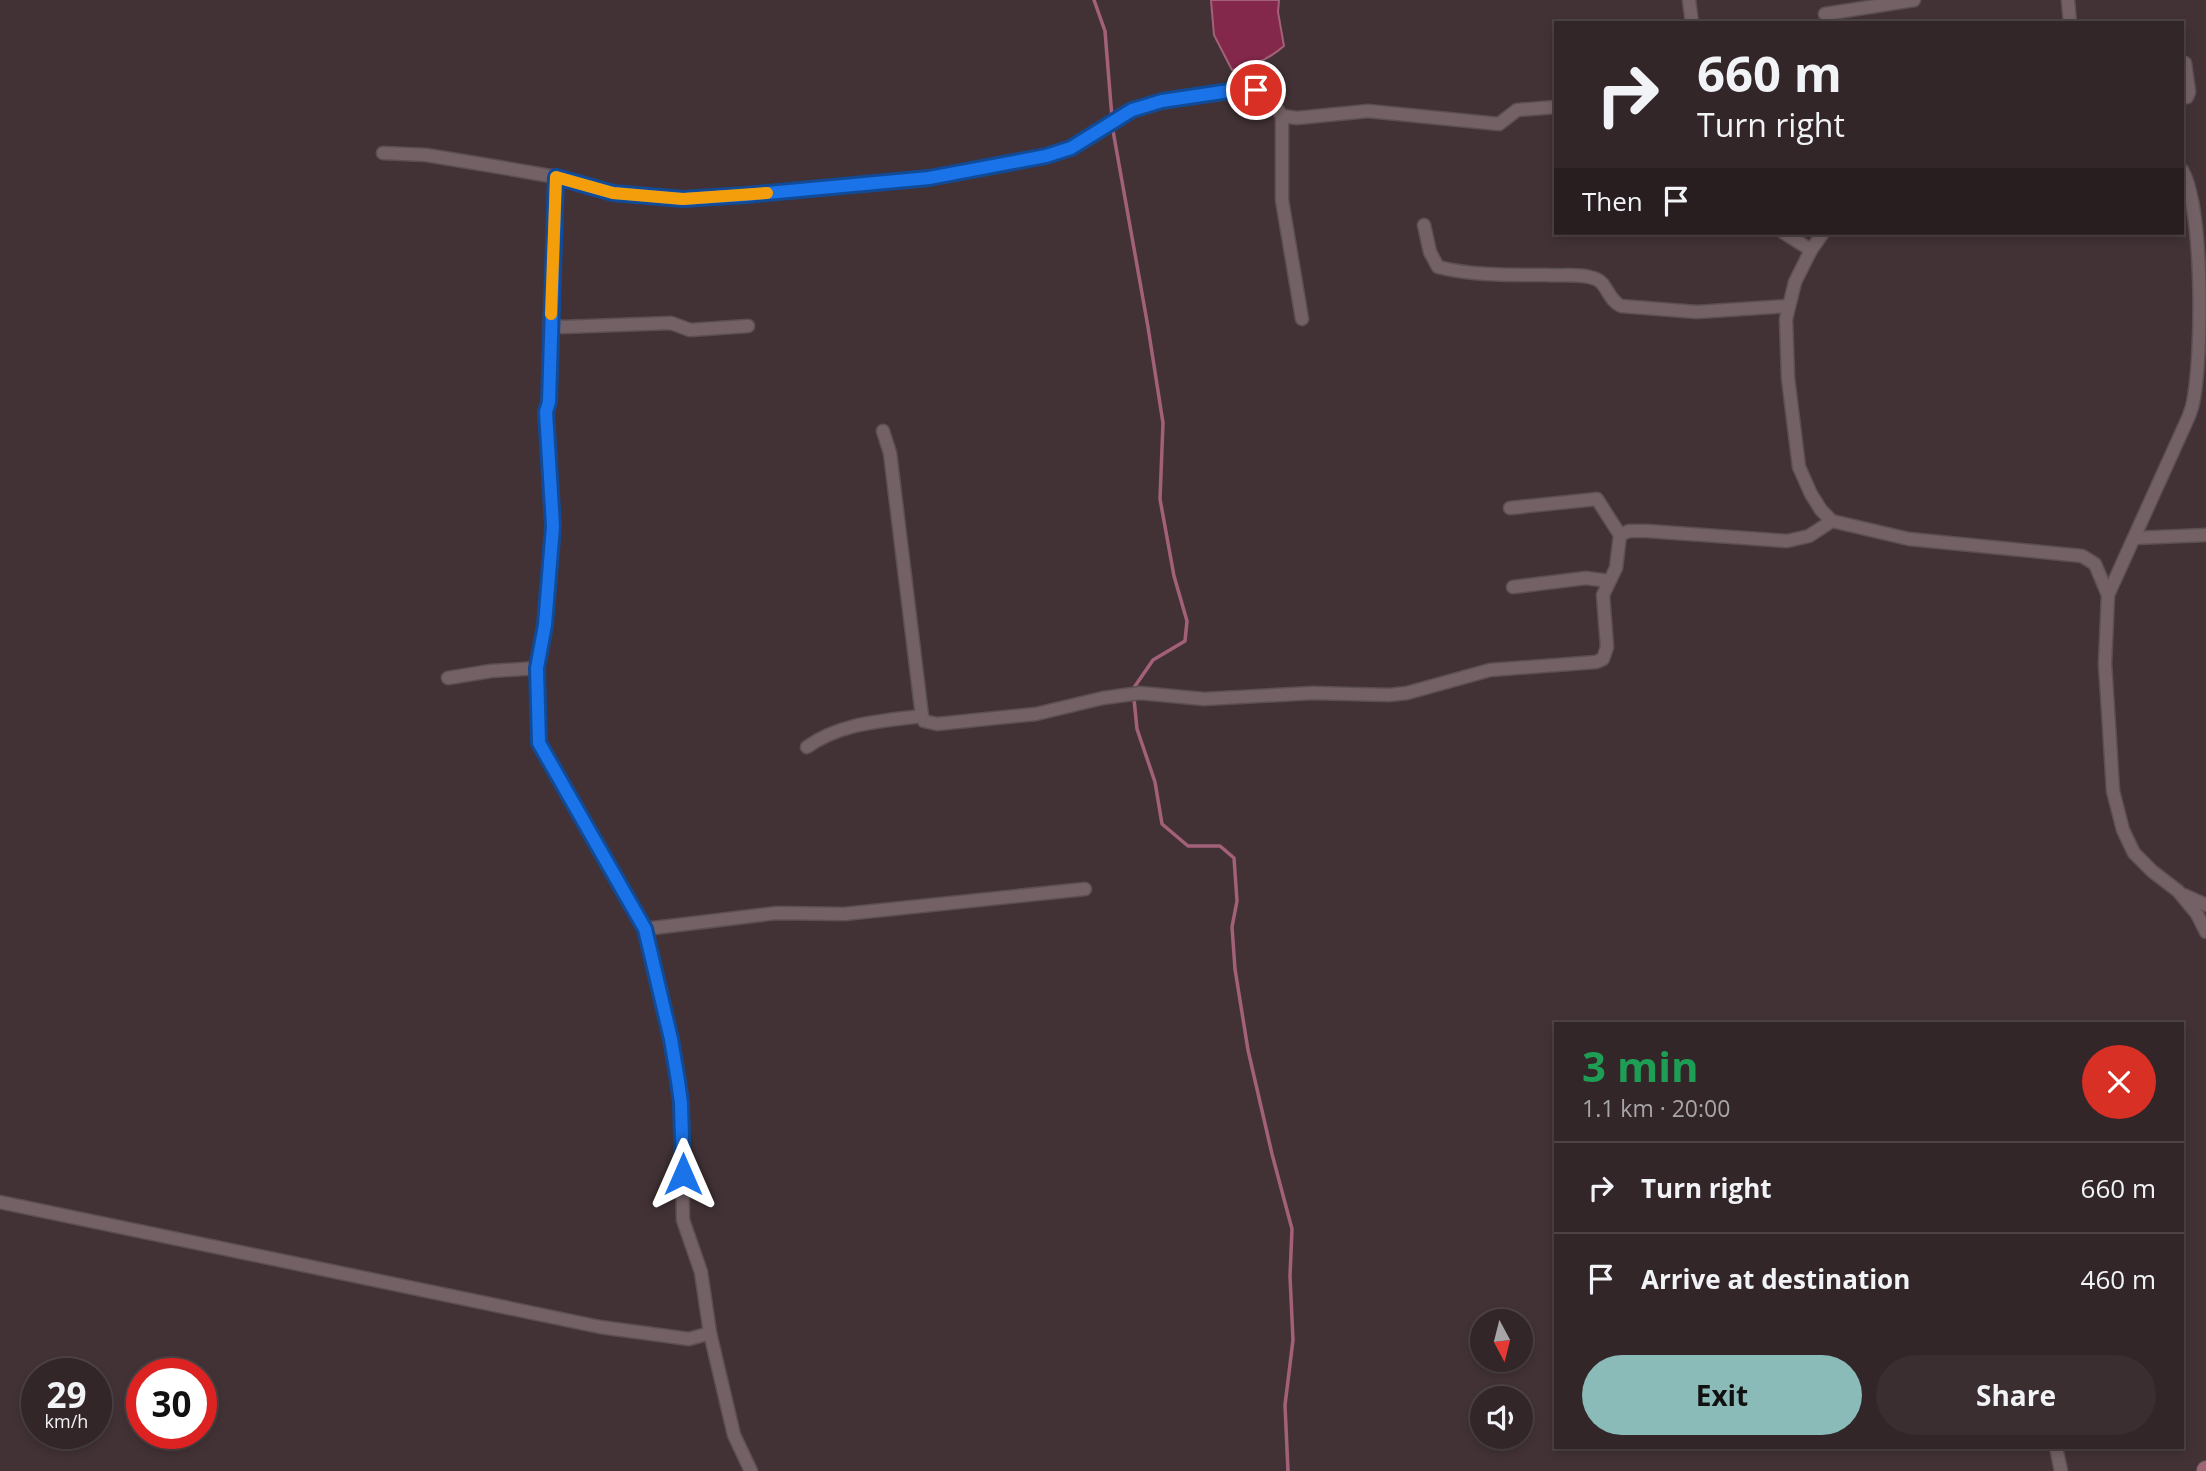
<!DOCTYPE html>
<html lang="en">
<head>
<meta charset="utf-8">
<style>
	:root { --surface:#322628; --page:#3a2e30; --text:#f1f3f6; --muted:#a8a5a8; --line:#4d4345; --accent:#8bbbb9 }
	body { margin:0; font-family:"Open Sans",sans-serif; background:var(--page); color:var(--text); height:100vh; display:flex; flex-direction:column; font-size:26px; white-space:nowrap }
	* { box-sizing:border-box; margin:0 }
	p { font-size:23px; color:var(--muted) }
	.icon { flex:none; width:38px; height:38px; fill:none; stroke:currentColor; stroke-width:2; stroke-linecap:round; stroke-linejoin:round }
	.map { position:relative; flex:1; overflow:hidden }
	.side { position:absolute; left:1554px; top:1022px; width:630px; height:427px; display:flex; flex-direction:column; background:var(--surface); border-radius:0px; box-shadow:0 4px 10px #0003,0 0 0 2px var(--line) }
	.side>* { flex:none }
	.guide { position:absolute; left:1554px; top:21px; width:630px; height:214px; border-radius:0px; box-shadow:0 4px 10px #0003,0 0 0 2px var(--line); background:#322628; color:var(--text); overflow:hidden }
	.needle { width:46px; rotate:173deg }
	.tools { position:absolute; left:1470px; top:1309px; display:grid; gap:14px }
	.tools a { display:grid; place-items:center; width:63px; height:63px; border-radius:50%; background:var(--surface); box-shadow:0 4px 10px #0003,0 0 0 2px var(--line); font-size:35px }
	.speed { position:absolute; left:21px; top:1358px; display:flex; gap:14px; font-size:35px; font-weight:700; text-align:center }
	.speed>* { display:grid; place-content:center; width:91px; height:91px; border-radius:50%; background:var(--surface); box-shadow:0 4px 10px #0003,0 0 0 2px var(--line); line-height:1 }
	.speed small { font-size:18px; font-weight:400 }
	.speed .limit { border:10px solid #d22; background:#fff; color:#111 }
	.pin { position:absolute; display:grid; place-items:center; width:60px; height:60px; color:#fff; margin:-30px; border:4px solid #fff; border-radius:50%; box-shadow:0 2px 7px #0007 }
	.me { position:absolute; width:77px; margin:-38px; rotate:0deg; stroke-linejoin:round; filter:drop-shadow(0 0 5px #0008) }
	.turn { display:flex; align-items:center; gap:24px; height:147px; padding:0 28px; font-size:32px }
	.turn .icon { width:91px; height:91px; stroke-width:2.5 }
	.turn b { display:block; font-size:49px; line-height:60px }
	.then { display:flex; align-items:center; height:66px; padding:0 28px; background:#0003; gap:14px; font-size:26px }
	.round { display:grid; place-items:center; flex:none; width:74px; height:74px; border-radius:37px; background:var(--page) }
	.summary { display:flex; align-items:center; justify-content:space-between; height:119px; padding:0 28px }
	h1 { font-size:42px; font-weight:700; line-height:52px; color:#1e9e55 }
	.cta { display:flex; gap:14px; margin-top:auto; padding:14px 28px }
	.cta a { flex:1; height:80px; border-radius:42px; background:var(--accent); color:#111; font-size:28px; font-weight:700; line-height:80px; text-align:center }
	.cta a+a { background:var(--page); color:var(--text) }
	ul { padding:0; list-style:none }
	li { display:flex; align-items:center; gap:21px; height:91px; padding:0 28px; border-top:2px solid var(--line) }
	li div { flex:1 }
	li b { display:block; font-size:26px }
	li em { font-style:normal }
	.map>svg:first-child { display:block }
	.water { fill:#83284a; stroke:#a36179; stroke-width:2 }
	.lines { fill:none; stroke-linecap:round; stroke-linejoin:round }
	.stream { stroke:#a36179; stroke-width:3.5 }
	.minor-casing { stroke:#5c4f52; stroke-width:15 }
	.secondary-casing { stroke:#5c4f52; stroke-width:20 }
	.minor { stroke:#736165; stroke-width:12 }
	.secondary { stroke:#9c6677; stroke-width:18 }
	.route-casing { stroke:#114b97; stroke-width:18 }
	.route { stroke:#1a73e8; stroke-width:12 }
	.slow { stroke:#f59e0b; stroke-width:12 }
</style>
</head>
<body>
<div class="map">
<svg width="2206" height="1471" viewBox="0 0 2206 1471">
	<rect width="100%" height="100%" fill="#423236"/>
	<!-- water -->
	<path class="water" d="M1211 0H1279L1278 12 1284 46C1269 59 1252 67 1232 70L1214 35Z"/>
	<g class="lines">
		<!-- stream -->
		<g class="stream">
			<polyline points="1094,0 1105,31 1112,118"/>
			<polyline points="1112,125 1148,327 1163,423 1160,499 1174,576 1187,621 1185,641 1153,660 1133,689 1137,729 1155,782 1162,824 1188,846 1220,846 1234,858 1237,901 1232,927 1235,969 1248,1050 1272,1154 1292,1229 1290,1276 1293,1340 1285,1405 1288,1471"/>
		</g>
		<!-- minor casing -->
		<g class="minor-casing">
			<g id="minor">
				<polyline points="1689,0 1692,23"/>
				<polyline points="2068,0 2070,23"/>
				<polyline points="1825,14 1914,0"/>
				<polyline points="2182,98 2187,97 2189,92 2185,63"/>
				<polyline points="1282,116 1282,200 1302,319"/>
				<polyline points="383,153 426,155 499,167 556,177 613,193 683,199 746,195 929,178 1046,156 1071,148 1132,110 1162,101 1236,90 1256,90 1267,94 1282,116 1297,118 1368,111 1499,124 1517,110 1556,107"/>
				<polyline points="556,177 550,323 562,327 671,323 690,330 748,326"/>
				<path d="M1424 225 1430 252 1438 267C1474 276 1510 275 1547 275 1563 276 1582 273 1596 279 1607 283 1608 300 1621 306L1697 312 1788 306"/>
				<polyline points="1784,233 1811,250"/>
				<polyline points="1823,233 1811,250 1795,282 1786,319 1788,378 1799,467 1811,494 1821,510 1832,521 1909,539 2082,556 2095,564 2108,595 2105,664 2109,726 2113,791 2123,830 2134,853 2152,871 2178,891 2197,914 2206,932"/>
				<polyline points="550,323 549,402 546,412 553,526 545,625 537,668 539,743 645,929 671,1039 681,1103 683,1220 701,1272 710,1333 734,1435 751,1471"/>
				<polyline points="883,431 890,453 922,716 924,721 937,724 1036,714 1103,698 1140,693 1204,699 1313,693 1389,695 1407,693 1490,670 1596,662 1603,659 1607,647 1603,595 1616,568 1620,535 1597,499 1510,508"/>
				<polyline points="1620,535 1629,531 1647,531 1787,541 1809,536 1832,521"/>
				<polyline points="2134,538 2206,535"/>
				<polyline points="1513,587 1586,578 1609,581"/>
				<path d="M2108 595 2184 427C2187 421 2190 414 2192 407 2203 362 2204 209 2182 170"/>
				<polyline points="448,678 491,671 537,668"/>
				<path d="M807 747C840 723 882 721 922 716"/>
				<polyline points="2184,895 2206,905"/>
				<polyline points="645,929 777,913 844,914 1085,889"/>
				<polyline points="0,1202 600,1327 689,1339 710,1333"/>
				<polyline points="2056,1447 2061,1471"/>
			</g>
		</g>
		<!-- secondary casing -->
		<g class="secondary-casing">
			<polyline id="secondary" points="2206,1471 2206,1470"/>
		</g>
		<!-- minor -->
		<use href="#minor" class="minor"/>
		<!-- secondary -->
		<use href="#secondary" class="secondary"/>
	</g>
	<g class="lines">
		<!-- route casing -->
		<g class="route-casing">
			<polyline id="route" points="683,1174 681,1103 678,1081 671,1039 645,929 539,743 537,668 545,625 553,526 546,412 549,402 556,177 613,193 683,199 746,195 929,178 1046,156 1071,148 1132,110 1162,101 1236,90 1256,90"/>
		</g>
		<!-- route -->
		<use href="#route" class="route"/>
		<!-- slow -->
		<polyline class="slow" points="551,314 556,177 613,193 683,199 767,193"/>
	</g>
</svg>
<div class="tools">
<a><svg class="needle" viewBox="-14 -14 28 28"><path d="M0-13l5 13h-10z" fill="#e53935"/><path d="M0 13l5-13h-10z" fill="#a8a5a8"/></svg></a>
<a><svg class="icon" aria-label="sound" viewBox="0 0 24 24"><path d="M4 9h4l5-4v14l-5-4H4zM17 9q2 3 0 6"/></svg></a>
</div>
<div class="speed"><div>29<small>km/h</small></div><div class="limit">30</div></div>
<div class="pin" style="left:1256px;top:90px;background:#d93025"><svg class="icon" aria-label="arrive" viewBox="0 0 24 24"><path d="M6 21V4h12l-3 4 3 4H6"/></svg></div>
<svg class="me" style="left:683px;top:1174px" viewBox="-20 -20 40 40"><path d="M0-17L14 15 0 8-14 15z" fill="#1a73e8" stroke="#fff" stroke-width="4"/></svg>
<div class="guide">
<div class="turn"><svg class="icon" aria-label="right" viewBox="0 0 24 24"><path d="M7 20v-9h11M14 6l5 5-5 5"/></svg><div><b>660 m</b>Turn right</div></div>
<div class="then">Then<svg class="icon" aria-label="arrive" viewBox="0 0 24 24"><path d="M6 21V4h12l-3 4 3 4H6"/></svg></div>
</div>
<section class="side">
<div class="summary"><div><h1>3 min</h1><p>1.1 km · 20:00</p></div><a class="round" style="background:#d93025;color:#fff"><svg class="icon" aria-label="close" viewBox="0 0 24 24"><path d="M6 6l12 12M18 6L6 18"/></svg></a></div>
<ul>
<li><svg class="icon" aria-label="right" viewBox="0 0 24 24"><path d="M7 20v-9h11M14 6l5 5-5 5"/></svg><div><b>Turn right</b></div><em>660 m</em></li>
<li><svg class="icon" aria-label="arrive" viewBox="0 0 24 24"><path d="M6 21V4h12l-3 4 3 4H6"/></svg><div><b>Arrive at destination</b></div><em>460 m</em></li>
</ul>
<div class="cta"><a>Exit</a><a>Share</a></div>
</section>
</div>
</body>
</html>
